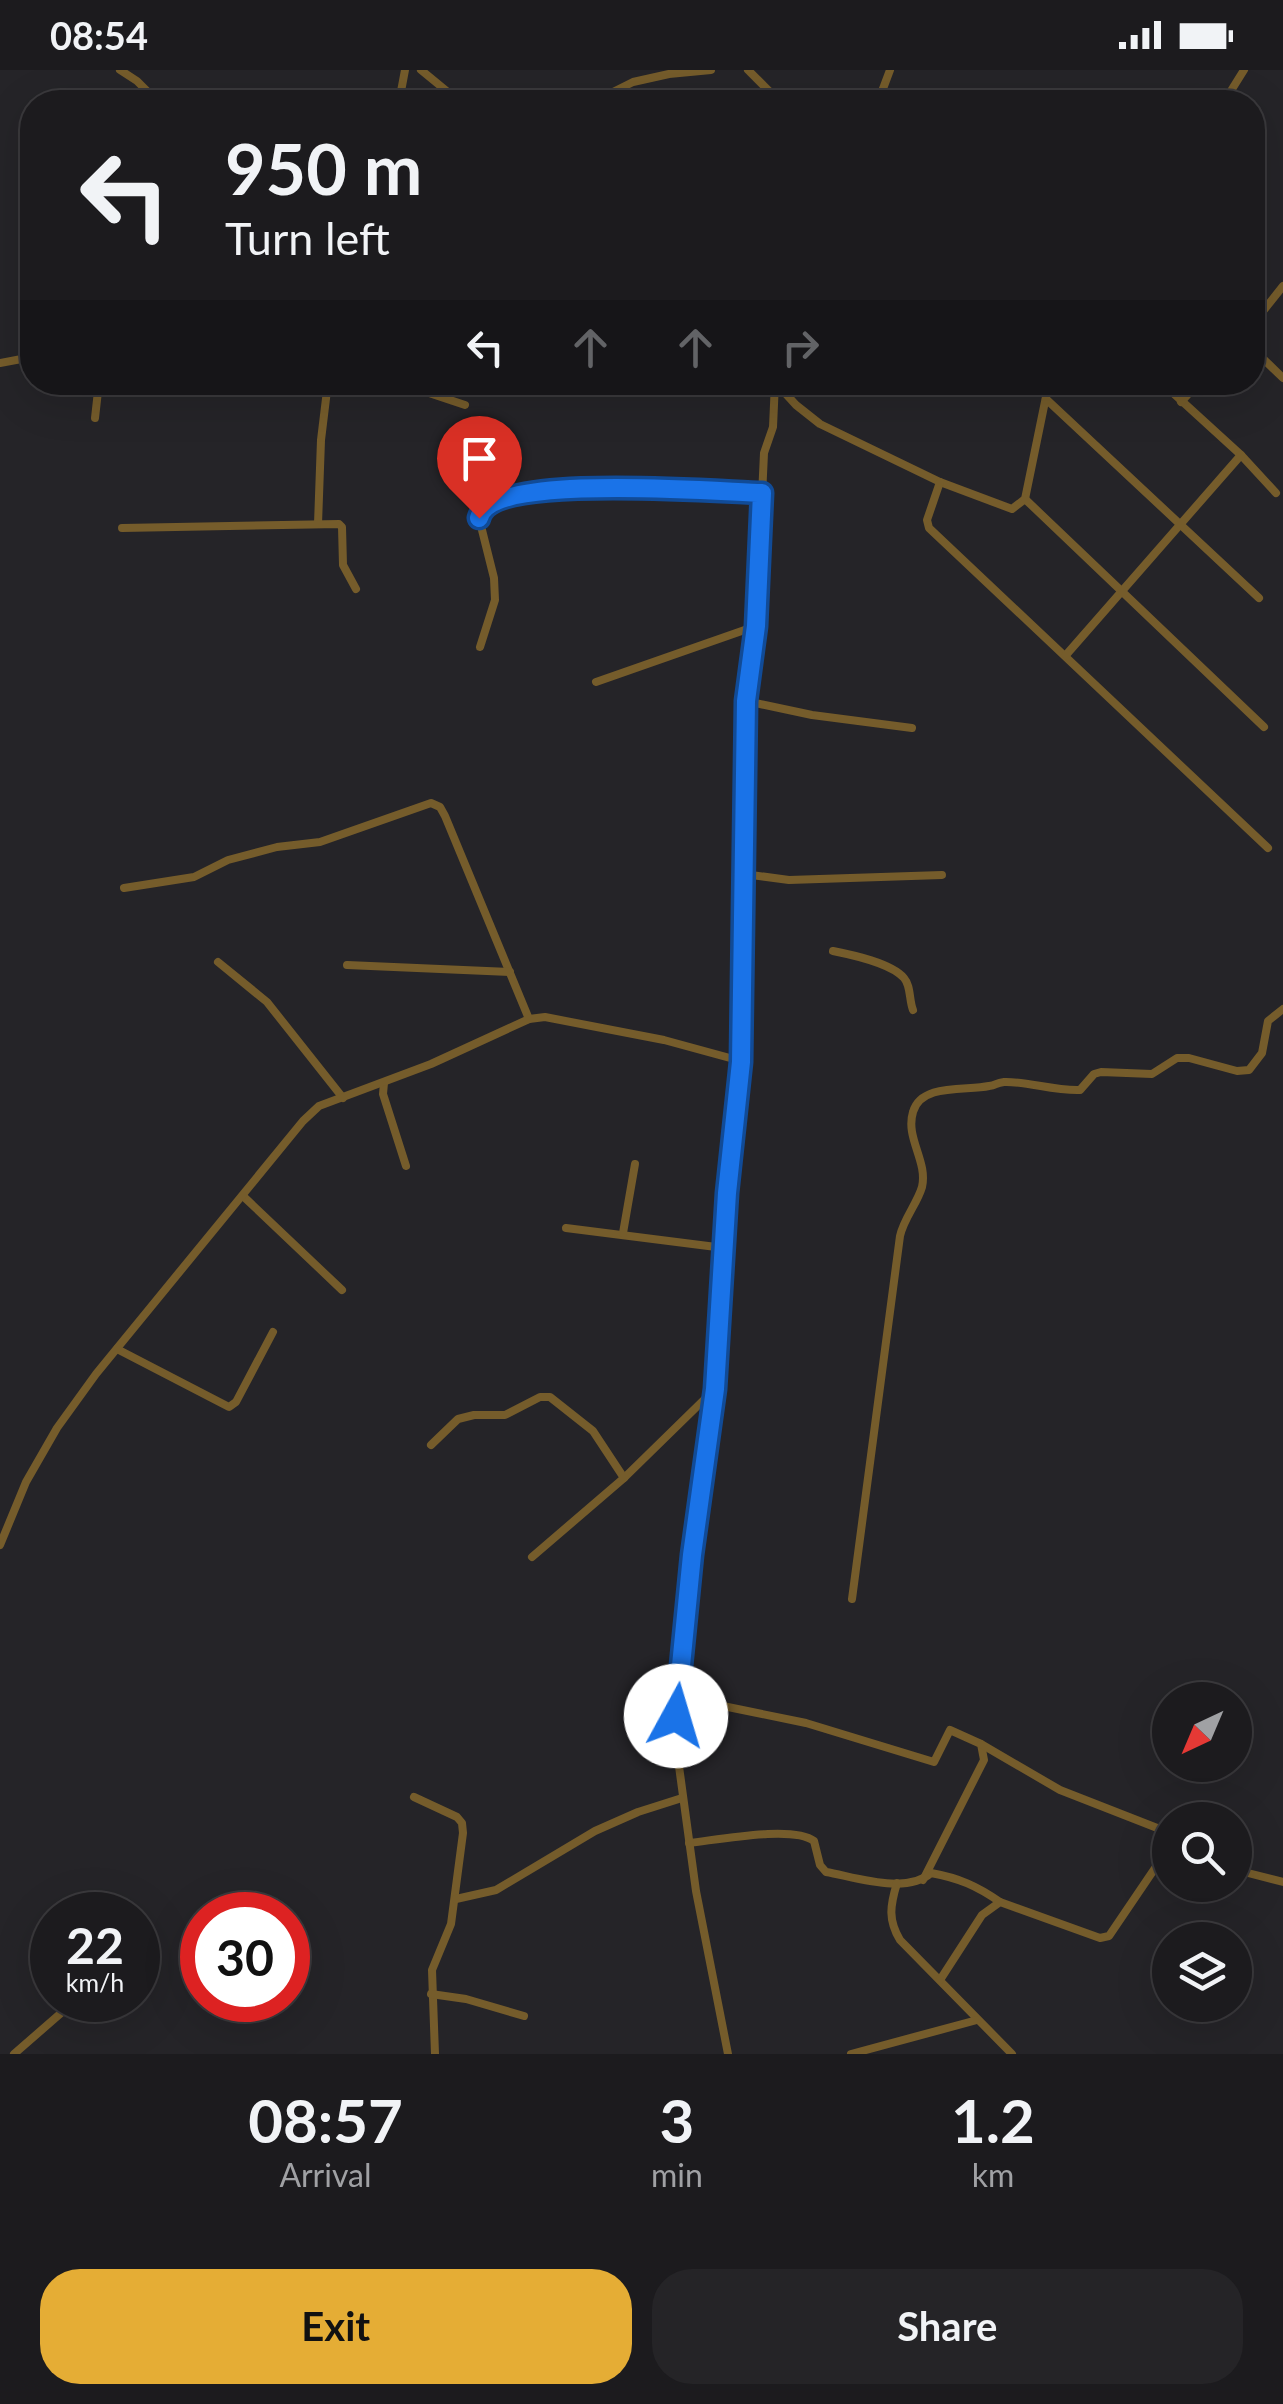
<!DOCTYPE html>
<html lang="en">
<head>
<meta charset="utf-8">
<style>
	:root { --surface:#1c1b1e; --page:#252427; --text:#f1f3f6; --muted:#a0a1a4; --line:#3a393c; --accent:#e5ad35 }
	body { margin:0; font-family:Lato,sans-serif; background:var(--page); color:var(--text); height:100vh; display:flex; flex-direction:column; font-size:38px; white-space:nowrap }
	* { box-sizing:border-box; margin:0 }
	p { font-size:32px; color:var(--muted) }
	.icon { flex:none; width:55px; height:55px; fill:none; stroke:currentColor; stroke-width:2; stroke-linecap:round; stroke-linejoin:round }
	.map { position:relative; height:1984px; overflow:hidden }
	.details { display:flex; flex-direction:column; background:var(--surface); flex:1 }
	.details>* { flex:none }
	.top-card { position:absolute; left:20px; top:20px; width:1245px; height:305px; border-radius:40px; box-shadow:0 10px 40px #0002,0 0 0 2px var(--line); background:#1c1b1e; color:var(--text); overflow:hidden }
	.needle { width:65px; rotate:224deg }
	.buttons { position:absolute; left:1152px; top:1612px; display:grid; gap:20px }
	.buttons a { display:grid; place-items:center; width:100px; height:100px; border-radius:50%; background:var(--surface); box-shadow:0 10px 40px #0002,0 0 0 2px var(--line); font-size:50px }
	.speed { position:absolute; left:30px; top:1822px; display:flex; gap:20px; font-size:50px; font-weight:700; text-align:center }
	.speed>* { display:grid; place-content:center; width:130px; height:130px; border-radius:50%; background:var(--surface); box-shadow:0 10px 40px #0002,0 0 0 2px var(--line); line-height:1 }
	.speed small { font-size:25px; font-weight:400 }
	.speed .limit { border:15px solid #d22; background:#fff; color:#111 }
	.pin { position:absolute; display:grid; place-items:center; width:85px; height:85px; color:#fff; margin:-102px -42px; border-radius:50% 50% 50% 0; rotate:-45deg; box-shadow:0 0 10px #0007 }
	.pin .icon { rotate:45deg }
	.me { position:absolute; width:110px; margin:-55px; rotate:6deg; stroke-linejoin:round; filter:drop-shadow(0 0 8px #0008) }
	.turn { display:flex; align-items:center; gap:35px; height:210px; padding:0 40px; font-size:45px }
	.turn .icon { width:130px; height:130px; stroke-width:2.5 }
	.turn b { display:block; font-size:70px; line-height:85px }
	.lanes { display:flex; align-items:center; height:95px; padding:0 40px; background:#0003; justify-content:center; gap:50px; direction:ltr }
	.lanes .off { opacity:.35 }
	.eta { display:flex; justify-content:space-evenly; align-items:center; height:170px; text-align:center }
	.eta b { font-size:60px; font-weight:700; line-height:70px }
	.button { display:flex; gap:20px; margin-top:auto; padding:20px 40px }
	.button a { flex:1; height:115px; border-radius:40px; background:var(--accent); color:#111; font-size:40px; font-weight:700; line-height:115px; text-align:center }
	.button a+a { background:var(--page); color:var(--text) }
	.status { display:flex; justify-content:space-between; align-items:center; height:70px; padding:0 50px; background:var(--surface); direction:ltr }
	.status svg { height:28px; fill:currentColor }
	.map>svg:first-child { display:block }
	.lines { fill:none; stroke-linecap:round; stroke-linejoin:round }
	.minor { stroke:#755c2b; stroke-width:8 }
	.route-casing { stroke:#114b97; stroke-width:25 }
	.route { stroke:#1a73e8; stroke-width:18 }
</style>
</head>
<body>
<div class="status"><b>08:54</b><svg viewBox="0 0 49 12"><path d="M0 12V9h3v3zM5 12V6h3v6zM10 12V3h3v9zM15 12V0h3v12zM26 1h20v11H26zM47 4h2v5h-2z"/></svg></div>
<div class="map">
<svg width="1283" height="1984" viewBox="0 0 1283 1984">
	<rect width="100%" height="100%" fill="#252428"/>
	<g class="lines">
		<!-- minor -->
		<g class="minor">
			<polyline points="120,0 137,11 158,32"/>
			<polyline points="421,0 460,32"/>
			<polyline points="748,0 780,32"/>
			<polyline points="399,32 405,0"/>
			<polyline points="593,32 633,12 669,4 711,0"/>
			<polyline points="878,32 890,0"/>
			<polyline points="1224,32 1244,0"/>
			<polyline points="1252,255 1283,216"/>
			<polyline points="1252,278 1283,308"/>
			<polyline points="0,293 32,287"/>
			<polyline points="396,312 465,335"/>
			<polyline points="775,312 796,335 820,354 940,412 1012,439 1025,429 1049,312"/>
			<polyline points="1161,312 1241,385 1276,423"/>
			<polyline points="1046,329 1259,528"/>
			<polyline points="1181,332 1199,312"/>
			<polyline points="95,348 99,312"/>
			<polyline points="940,412 927,450 929,458 1268,778"/>
			<polyline points="1025,429 1264,657"/>
			<polyline points="318,454 321,370 328,312"/>
			<polyline points="122,458 339,454 342,457 343,495 356,519"/>
			<path d="M480 577 495 530 494 508 479 448C490 401 719 422 762 423"/>
			<polyline points="1066,585 1241,385"/>
			<polyline points="596,612 756,556"/>
			<polyline points="746,631 812,645 912,658"/>
			<polyline points="744,804 789,810 942,805"/>
			<polyline points="124,818 194,807 228,790 277,777 320,772 431,733 440,737 445,746 529,949"/>
			<path d="M833 881C853 885 891 893 904 908 911 916 909 930 913 940"/>
			<polyline points="218,892 267,932 343,1028"/>
			<polyline points="347,895 510,902"/>
			<polyline points="384,1013 383,1024 406,1096"/>
			<polyline points="243,1126 342,1220"/>
			<polyline points="566,1158 724,1178"/>
			<polyline points="623,1163 635,1094"/>
			<polyline points="117,1279 229,1337 236,1332 273,1262"/>
			<polyline points="431,1375 458,1349 474,1345 505,1345 540,1327 550,1327 593,1361 624,1408"/>
			<polyline points="0,1475 26,1412 57,1358 96,1304 303,1051 319,1036 431,994 529,949 545,947 664,970 741,991"/>
			<polyline points="532,1487 624,1408 715,1319"/>
			<path d="M852 1529 900 1166C904 1148 917 1134 922 1117 928 1091 905 1068 913 1042 921 1013 966 1021 989 1016 997 1015 995 1013 1004 1012 1026 1011 1054 1021 1080 1020L1094 1004 1101 1002 1152 1004 1177 988H1189L1237 1001 1249 1000 1262 983 1268 951 1283 939"/>
			<polyline points="679,1627 806,1653 934,1692 950,1660 981,1674 984,1690 923,1810"/>
			<polyline points="981,1674 1060,1720 1170,1763"/>
			<polyline points="414,1727 457,1747 462,1753 463,1763 451,1854 432,1900 435,1984"/>
			<path d="M689 1773C717 1770 793 1755 814 1771L820 1795 826 1802C855 1807 906 1825 931 1803 959 1808 977 1816 1000 1832"/>
			<polyline points="1235,1797 1248,1803 1283,1812"/>
			<path d="M897 1813C890 1836 888 1850 900 1870L1012 1984"/>
			<polyline points="456,1829 496,1820 595,1761 638,1742 682,1728"/>
			<polyline points="138,1861 145,1852"/>
			<polyline points="940,1910 982,1845 1000,1832 1100,1868 1109,1866 1170,1776"/>
			<polyline points="431,1924 466,1929 524,1946"/>
			<polyline points="14,1984 76,1930"/>
			<polyline points="728,1984 696,1821 675,1667 693,1485 715,1319 727,1123 741,991 746,631 756,556 764,383 773,357 775,312"/>
			<polyline points="851,1984 977,1950"/>
		</g>
	</g>
	<g class="lines">
		<!-- route casing -->
		<g class="route-casing">
			<path id="route" d="M479 448C491 402 718 422 762 423L756 556 746 631 741 992 727 1123 715 1319 692 1485 676 1646"/>
		</g>
		<!-- route -->
		<use href="#route" class="route"/>
	</g>
</svg>
<div class="buttons">
<a><svg class="needle" viewBox="-14 -14 28 28"><path d="M0-13l5 13h-10z" fill="#e53935"/><path d="M0 13l5-13h-10z" fill="#a0a1a4"/></svg></a>
<a><svg class="icon" aria-label="search" viewBox="0 0 24 24"><circle cx="10" cy="10" r="6"/><path d="M15 15l6 6"/></svg></a>
<a><svg class="icon" aria-label="layers" viewBox="0 0 24 24"><path d="M12 4l9 5-9 5-9-5zM3 14l9 5 9-5"/></svg></a>
</div>
<div class="speed"><div>22<small>km/h</small></div><div class="limit">30</div></div>
<div class="pin" style="left:479px;top:448px;background:#d93025"><svg class="icon" aria-label="arrive" viewBox="0 0 24 24"><path d="M6 21V4h12l-3 4 3 4H6"/></svg></div>
<svg class="me" style="left:676px;top:1646px" viewBox="-20 -20 40 40"><circle r="19" fill="#fff"/><path d="M0-13L10 11 0 6-10 11z" fill="#1a73e8"/></svg>
<div class="top-card">
<div class="turn"><svg class="icon" aria-label="left" viewBox="0 0 24 24"><path d="M17 20v-9H6M10 6l-5 5 5 5"/></svg><div><b>950 m</b>Turn left</div></div>
<div class="lanes"><svg class="icon" aria-label="left" viewBox="0 0 24 24"><path d="M17 20v-9H6M10 6l-5 5 5 5"/></svg><svg class="icon off" aria-label="ahead" viewBox="0 0 24 24"><path d="M12 20V5M6 11l6-6 6 6"/></svg><svg class="icon off" aria-label="ahead" viewBox="0 0 24 24"><path d="M12 20V5M6 11l6-6 6 6"/></svg><svg class="icon off" aria-label="right" viewBox="0 0 24 24"><path d="M7 20v-9h11M14 6l5 5-5 5"/></svg></div>
</div>
</div>
<section class="details">
<div class="eta">
<div><b>08:57</b><p>Arrival</p></div>
<div><b>3</b><p>min</p></div>
<div><b>1.2</b><p>km</p></div>
</div>
<div class="button"><a>Exit</a><a>Share</a></div>
</section>
</body>
</html>
